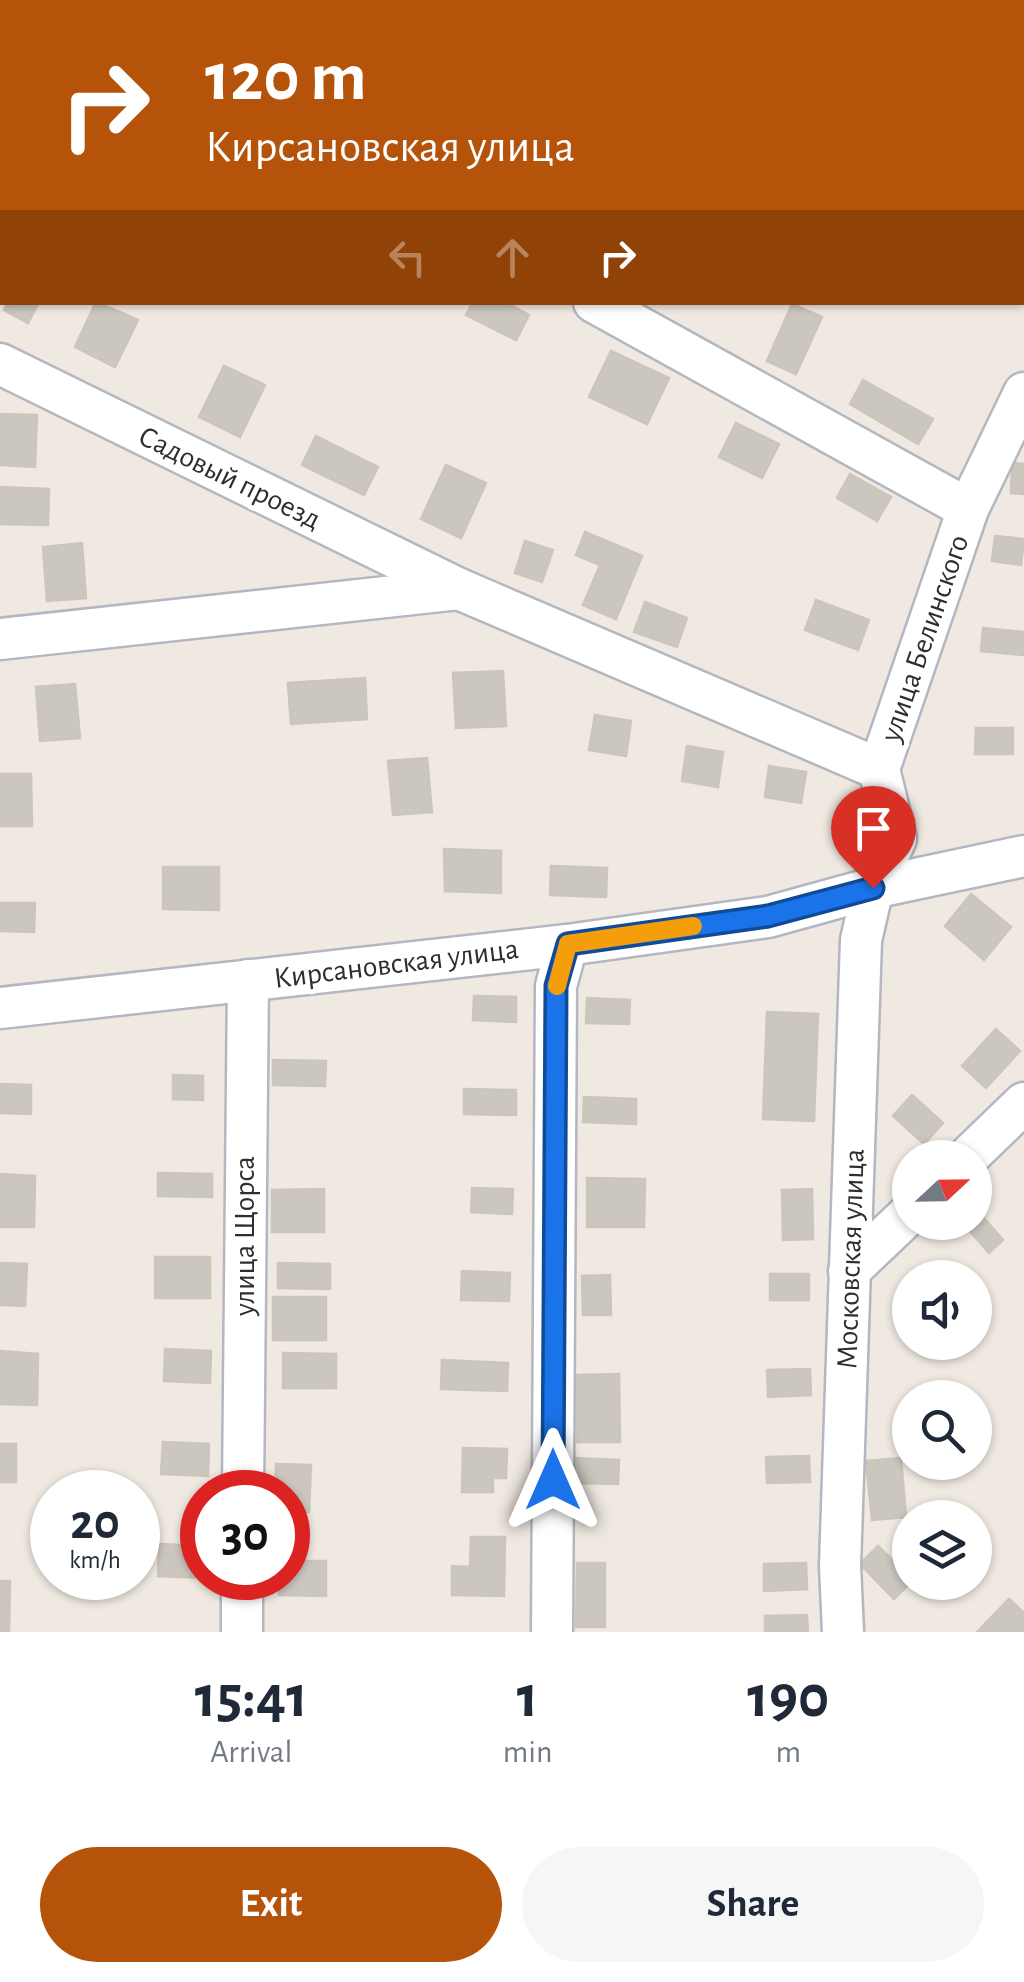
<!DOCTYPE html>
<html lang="en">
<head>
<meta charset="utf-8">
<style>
	:root { --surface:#fff; --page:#f6f6f7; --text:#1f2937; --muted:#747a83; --accent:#b45309 }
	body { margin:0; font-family:"Alegreya Sans",sans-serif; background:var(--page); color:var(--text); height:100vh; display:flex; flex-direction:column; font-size:38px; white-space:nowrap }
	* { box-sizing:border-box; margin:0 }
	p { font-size:32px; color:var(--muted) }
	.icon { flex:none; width:55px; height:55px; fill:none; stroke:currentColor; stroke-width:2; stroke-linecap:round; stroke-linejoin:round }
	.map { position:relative; height:1632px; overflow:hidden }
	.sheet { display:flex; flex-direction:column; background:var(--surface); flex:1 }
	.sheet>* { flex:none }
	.banner { position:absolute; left:0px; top:0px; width:1025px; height:305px; box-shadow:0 2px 8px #0004; background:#b45309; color:#fff; overflow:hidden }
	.needle { width:65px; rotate:68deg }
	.fabs { position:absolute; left:892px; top:1140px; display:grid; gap:20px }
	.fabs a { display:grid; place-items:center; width:100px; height:100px; border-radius:50%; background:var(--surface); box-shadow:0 2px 8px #0004; font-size:50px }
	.speed { position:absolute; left:30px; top:1470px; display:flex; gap:20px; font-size:50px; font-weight:700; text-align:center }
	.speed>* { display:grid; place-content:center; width:130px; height:130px; border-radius:50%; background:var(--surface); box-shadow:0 2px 8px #0004; line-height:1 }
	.speed small { font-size:25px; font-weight:400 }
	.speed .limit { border:15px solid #d22; background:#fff; color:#111 }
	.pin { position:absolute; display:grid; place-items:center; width:85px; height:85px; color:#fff; margin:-102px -42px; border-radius:50% 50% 50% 0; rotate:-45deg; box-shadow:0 0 10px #0007 }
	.pin .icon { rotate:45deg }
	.me { position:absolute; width:110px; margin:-55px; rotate:0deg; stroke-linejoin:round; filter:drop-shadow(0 0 8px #0008) }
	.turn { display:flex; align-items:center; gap:35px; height:210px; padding:0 40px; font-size:45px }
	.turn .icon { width:130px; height:130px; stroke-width:2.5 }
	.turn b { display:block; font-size:70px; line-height:85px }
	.lanes { display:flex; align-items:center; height:95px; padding:0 40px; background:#0003; justify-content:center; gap:50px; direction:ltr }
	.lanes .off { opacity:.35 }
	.eta { display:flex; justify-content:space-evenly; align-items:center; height:170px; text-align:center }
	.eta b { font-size:60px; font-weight:700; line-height:70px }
	.primary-button { display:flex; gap:20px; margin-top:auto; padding:20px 40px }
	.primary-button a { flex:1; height:115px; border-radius:60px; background:var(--accent); color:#fff; font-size:40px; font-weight:700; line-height:115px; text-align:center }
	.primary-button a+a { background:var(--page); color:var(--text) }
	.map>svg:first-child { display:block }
	.building { fill:#cbc7bf; stroke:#cbc5ba; stroke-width:2.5 }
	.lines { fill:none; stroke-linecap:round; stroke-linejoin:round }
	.minor-casing { stroke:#b4b7c1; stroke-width:45 }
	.minor { stroke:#fff; stroke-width:40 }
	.route-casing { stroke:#114b97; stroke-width:25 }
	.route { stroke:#1a73e8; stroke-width:18 }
	.slow { stroke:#f59e0b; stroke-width:18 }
	.labels { text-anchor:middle; stroke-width:10; stroke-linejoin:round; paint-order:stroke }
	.street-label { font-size:30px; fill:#2e2e2e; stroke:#fff }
</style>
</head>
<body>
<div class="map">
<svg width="1024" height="1632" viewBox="0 0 1024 1632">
	<rect width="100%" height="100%" fill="#efe9e1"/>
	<!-- building -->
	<g class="building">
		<polygon points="8,302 39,302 28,323 4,310"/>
		<polygon points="96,302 138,320 115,367 75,347"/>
		<polygon points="473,302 505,302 529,315 516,340 466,315"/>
		<polygon points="792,304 822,317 796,374 767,361"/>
		<polygon points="611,351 669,378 647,424 589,397"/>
		<polygon points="224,366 265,385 240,437 199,417"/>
		<polygon points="863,380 933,419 918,444 850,404"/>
		<polygon points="0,414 37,415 35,467 0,465"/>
		<polygon points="736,423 779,444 762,478 719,457"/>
		<polygon points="316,436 378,467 364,495 302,465"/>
		<polygon points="1012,463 1024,464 1024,494 1011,493"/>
		<polygon points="446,465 486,483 461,538 421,519"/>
		<polygon points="850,474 891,497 877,521 837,498"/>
		<polygon points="0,487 49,489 48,525 0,524"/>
		<polygon points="585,532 642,556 616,619 583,605 600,565 576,555"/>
		<polygon points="995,536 1024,539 1021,565 992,561"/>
		<polygon points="525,541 553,550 542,582 515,573"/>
		<polygon points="82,543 86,598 47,601 43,547"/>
		<polygon points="816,600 869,620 858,650 805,630"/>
		<polygon points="645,602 687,618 677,647 634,632"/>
		<polygon points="983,628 1024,632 1024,655 981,651"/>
		<polygon points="503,671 506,726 456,728 453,673"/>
		<polygon points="365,678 367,719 291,724 288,683"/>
		<polygon points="75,684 80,738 40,741 36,687"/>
		<polygon points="595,715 631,721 626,756 589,750"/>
		<polygon points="976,728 1013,728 1013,754 975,754"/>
		<polygon points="687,746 723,752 718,787 682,781"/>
		<polygon points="427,758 432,812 393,815 388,761"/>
		<polygon points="769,766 806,772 801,803 765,797"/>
		<polygon points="0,774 31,774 32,826 0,826"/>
		<polygon points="444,849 501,851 501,893 445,891"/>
		<polygon points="551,866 607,868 606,897 550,895"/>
		<polygon points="163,867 219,867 219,910 163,909"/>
		<polygon points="971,894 1011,927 984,960 945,926"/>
		<polygon points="0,903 35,903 34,932 0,931"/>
		<polygon points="474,996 516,997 516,1022 473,1020"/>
		<polygon points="587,998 630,1000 629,1024 586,1023"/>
		<polygon points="767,1012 818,1014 814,1121 763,1119"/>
		<polygon points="996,1029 1020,1051 986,1088 962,1066"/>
		<polygon points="273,1060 326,1061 325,1086 273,1085"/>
		<polygon points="173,1075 203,1076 203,1100 173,1099"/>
		<polygon points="0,1084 31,1085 31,1114 0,1113"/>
		<polygon points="464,1089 516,1090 516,1115 464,1114"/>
		<polygon points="912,1095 943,1123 924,1144 893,1116"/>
		<polygon points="584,1097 636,1099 636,1124 583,1122"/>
		<polygon points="158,1173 212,1174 212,1197 158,1196"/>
		<polygon points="0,1174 35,1176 34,1227 0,1227"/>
		<polygon points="587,1178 645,1179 644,1227 587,1227"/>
		<polygon points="472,1188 513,1189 512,1214 471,1212"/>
		<polygon points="324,1189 324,1232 272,1232 272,1190"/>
		<polygon points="812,1189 813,1239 783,1240 782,1190"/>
		<polygon points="975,1208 1003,1240 989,1253 962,1222 975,1222"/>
		<rect x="155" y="1257" width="55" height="41"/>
		<polygon points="0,1263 27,1264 25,1306 0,1305"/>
		<polygon points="278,1263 330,1264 330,1289 278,1288"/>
		<polygon points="462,1271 510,1273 509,1301 461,1300"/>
		<rect x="770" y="1274" width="39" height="26"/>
		<polygon points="610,1275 611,1315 583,1315 582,1276"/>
		<rect x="273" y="1297" width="53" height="43"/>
		<polygon points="165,1349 211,1351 210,1383 164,1381"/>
		<polygon points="0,1351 38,1354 37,1405 0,1404"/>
		<polygon points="283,1353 336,1354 336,1388 283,1388"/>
		<polygon points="442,1360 508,1363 507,1391 441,1389"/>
		<polygon points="810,1369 811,1395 768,1397 767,1370"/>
		<polygon points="619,1374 620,1442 577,1442 576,1375"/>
		<polygon points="163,1442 209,1444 208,1476 161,1474"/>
		<rect x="0" y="1444" width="16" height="38"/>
		<polygon points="463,1448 507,1449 506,1478 493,1478 493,1492 462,1492"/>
		<polygon points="809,1456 810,1482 767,1483 766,1457"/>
		<polygon points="574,1458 619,1460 618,1484 574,1483"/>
		<polygon points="901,1458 906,1517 872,1520 866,1461"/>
		<polygon points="276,1464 311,1465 309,1512 288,1512 288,1492 275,1492"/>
		<polygon points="471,1537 505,1537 504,1596 452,1595 452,1566 470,1567"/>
		<polygon points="159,1544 202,1546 205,1578 158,1576"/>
		<polygon points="878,1546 910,1578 911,1582 894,1599 860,1564"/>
		<polygon points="288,1561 326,1561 326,1596 279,1595 279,1578 288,1578"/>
		<polygon points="577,1563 605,1563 605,1627 576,1627"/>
		<polygon points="806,1563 807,1589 764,1591 764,1564"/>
		<polygon points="0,1581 10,1581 9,1632 0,1632"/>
		<polygon points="1009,1599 1024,1613 1024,1632 977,1632"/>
		<polygon points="807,1615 808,1632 765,1632 765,1616"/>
	</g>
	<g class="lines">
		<!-- minor casing -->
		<g class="minor-casing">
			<g id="minor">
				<polyline points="71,0 76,2"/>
				<polyline points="831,0 837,2"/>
				<polyline points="1022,90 1024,90"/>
				<polyline points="594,302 968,509"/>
				<polyline points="0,364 459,589 879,769"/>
				<polyline points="0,639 459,589"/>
				<polyline points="0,1008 567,945 768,917 873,888 1024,856"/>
				<polyline points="967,1158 1024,1103"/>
				<polyline points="849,1271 910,1213"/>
				<polyline points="243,1492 248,980"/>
				<polyline points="242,1632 242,1578"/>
				<polyline points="552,1632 556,986 567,945"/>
				<polyline points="843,1632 840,1566 861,940 873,888 896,839 879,769 968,509 1024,393"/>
			</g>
		</g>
		<!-- minor -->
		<use href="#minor" class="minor"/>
	</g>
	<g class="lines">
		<!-- route casing -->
		<g class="route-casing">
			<polyline id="route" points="553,1480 556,986 568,944 768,916 873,888"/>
		</g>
		<!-- route -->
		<use href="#route" class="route"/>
		<!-- slow -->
		<polyline class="slow" points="557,986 568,944 693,926"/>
	</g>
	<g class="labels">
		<!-- street labels -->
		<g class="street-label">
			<text transform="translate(230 477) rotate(26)" y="10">Садовый проезд</text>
			<text transform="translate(924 638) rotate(-71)" y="10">улица Белинского</text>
			<text transform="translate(396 963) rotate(-7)" y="10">Кирсановская улица</text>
			<text transform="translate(244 1236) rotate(-90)" y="10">улица Щорса</text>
			<text transform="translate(850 1259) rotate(-88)" y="10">Московская улица</text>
		</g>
	</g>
</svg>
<div class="fabs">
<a><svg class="needle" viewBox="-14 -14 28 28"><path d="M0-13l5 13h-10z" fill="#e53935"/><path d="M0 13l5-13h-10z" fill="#747a83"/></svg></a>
<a><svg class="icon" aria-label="sound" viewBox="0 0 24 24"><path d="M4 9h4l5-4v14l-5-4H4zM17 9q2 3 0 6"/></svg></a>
<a><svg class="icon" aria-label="search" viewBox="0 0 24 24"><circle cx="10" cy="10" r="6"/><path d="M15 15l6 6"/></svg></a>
<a><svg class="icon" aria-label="layers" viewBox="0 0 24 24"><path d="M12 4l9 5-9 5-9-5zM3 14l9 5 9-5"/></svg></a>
</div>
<div class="speed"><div>20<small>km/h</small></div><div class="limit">30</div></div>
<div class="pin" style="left:873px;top:888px;background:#d93025"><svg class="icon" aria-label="arrive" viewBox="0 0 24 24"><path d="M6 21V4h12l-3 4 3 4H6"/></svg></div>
<svg class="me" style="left:553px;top:1480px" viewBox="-20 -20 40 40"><path d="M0-17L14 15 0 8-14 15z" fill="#1a73e8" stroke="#fff" stroke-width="4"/></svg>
<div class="banner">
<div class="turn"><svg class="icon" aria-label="right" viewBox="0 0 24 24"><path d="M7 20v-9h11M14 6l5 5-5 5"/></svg><div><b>120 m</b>Кирсановская улица</div></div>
<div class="lanes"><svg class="icon off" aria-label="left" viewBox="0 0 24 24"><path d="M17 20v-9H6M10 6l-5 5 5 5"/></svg><svg class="icon off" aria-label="ahead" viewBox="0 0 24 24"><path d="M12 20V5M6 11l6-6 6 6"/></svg><svg class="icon" aria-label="right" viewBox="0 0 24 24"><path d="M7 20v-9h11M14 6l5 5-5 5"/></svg></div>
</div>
</div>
<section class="sheet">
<div class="eta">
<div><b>15:41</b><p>Arrival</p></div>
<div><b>1</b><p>min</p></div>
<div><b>190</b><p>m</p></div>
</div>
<div class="primary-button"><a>Exit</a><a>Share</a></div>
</section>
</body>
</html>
